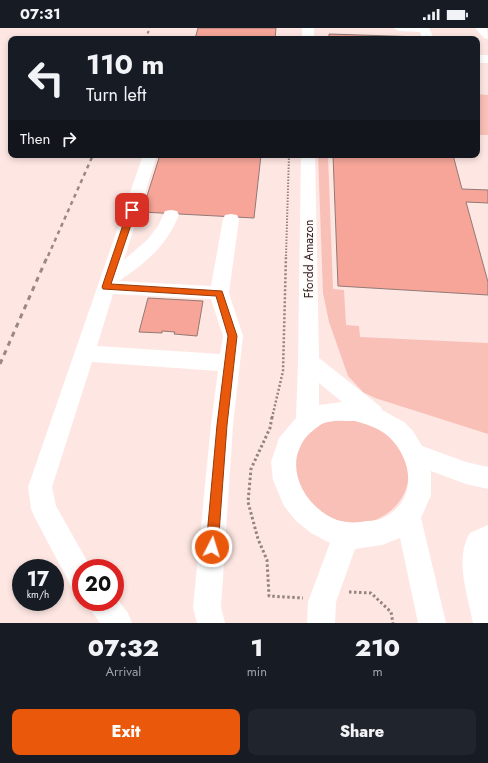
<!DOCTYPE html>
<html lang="en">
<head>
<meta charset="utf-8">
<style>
	:root { --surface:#171b24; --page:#20242c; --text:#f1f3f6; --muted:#9ea1a6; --accent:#ea580c }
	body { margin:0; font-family:Jost,sans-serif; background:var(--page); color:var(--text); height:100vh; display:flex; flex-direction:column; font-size:15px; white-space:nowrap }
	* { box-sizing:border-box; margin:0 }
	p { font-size:13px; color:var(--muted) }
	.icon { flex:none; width:22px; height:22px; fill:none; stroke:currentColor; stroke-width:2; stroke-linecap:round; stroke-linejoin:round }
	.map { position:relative; height:595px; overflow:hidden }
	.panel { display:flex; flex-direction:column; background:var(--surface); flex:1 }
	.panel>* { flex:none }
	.guide { position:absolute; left:8px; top:8px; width:472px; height:122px; border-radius:8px; box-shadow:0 2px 6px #0003; background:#171b24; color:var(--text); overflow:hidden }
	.speed { position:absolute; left:12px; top:531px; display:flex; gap:8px; font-size:20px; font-weight:700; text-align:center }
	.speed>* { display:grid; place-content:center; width:52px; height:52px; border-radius:50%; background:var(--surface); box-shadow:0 2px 6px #0003; line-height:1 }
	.speed small { font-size:10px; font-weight:400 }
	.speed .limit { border:6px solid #d22; background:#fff; color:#111 }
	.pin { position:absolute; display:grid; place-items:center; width:34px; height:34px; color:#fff; margin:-17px; border-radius:8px; box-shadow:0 2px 6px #0006 }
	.me { position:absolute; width:44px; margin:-22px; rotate:5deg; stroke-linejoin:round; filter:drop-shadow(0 0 3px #0008) }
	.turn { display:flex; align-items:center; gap:14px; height:84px; padding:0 12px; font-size:18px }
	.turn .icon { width:52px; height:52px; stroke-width:2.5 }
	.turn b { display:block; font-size:28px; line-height:34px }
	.then { display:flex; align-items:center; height:38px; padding:0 12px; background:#0003; gap:8px; font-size:15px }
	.eta { display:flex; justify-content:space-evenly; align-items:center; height:68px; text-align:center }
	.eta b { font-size:24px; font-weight:800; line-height:28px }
	.cta { display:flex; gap:8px; margin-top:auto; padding:8px 12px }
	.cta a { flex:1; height:46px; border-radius:8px; background:var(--accent); color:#fff; font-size:16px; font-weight:800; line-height:46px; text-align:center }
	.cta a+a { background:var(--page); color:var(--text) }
	.status { display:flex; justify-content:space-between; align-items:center; height:28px; padding:0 20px; background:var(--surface); direction:ltr }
	.status svg { height:11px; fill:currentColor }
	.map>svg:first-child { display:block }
	.green { fill:#f9c0b7 }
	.building { fill:#f7a599; stroke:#927974 }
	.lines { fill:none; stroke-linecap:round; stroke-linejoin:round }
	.path-far2 { stroke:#948481; stroke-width:2; stroke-dasharray:1.5 1.5; stroke-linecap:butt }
	.path-far1 { stroke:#948481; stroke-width:2.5; stroke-dasharray:2 2; stroke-linecap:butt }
	.path { stroke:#948481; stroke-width:3; stroke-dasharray:2.5 2.5; stroke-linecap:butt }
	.minor { fill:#fff; fill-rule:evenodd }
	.rail-far2 { stroke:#998885; stroke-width:2; stroke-dasharray:3 3; stroke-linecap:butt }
	.rail-far1 { stroke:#998885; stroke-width:2.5; stroke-dasharray:4 4; stroke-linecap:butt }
	.rail { stroke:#998885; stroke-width:3; stroke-dasharray:5 5; stroke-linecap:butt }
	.route { fill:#ea580c; stroke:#983908 }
	.labels { text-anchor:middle; stroke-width:3.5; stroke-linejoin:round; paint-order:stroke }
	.street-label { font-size:12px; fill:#291f1d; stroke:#fff9f8 }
</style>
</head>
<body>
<div class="status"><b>07:31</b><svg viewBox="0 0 49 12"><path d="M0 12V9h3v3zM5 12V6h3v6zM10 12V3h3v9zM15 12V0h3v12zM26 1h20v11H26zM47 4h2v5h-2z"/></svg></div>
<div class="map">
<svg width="488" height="595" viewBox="0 0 488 595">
	<rect width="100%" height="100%" fill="#fee7e3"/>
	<!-- green -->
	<g class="green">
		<polygon points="477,66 488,67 488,107 477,107"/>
		<polygon points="318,127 328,127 333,261 344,262 346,297 359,298 360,309 488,315 488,406 375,370 363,364 348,348 329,294 323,265"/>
		<path d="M355 391C364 395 376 398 383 403 450 453 370 529 317 480 313 476 307 472 304 468 298 459 296 445 293 436L306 405 328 392Z"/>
	</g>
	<!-- building -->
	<g class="building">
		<polygon points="198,0 276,0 275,11 195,11"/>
		<polygon points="329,6 420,9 421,11 329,11"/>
		<polygon points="160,127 261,127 254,190 142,184"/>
		<polygon points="333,127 453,127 462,161 488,162 488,175 466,174 488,254 488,267 338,258"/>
		<polygon points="148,270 203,273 197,308 174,306 175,304 162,303 162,305 139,304"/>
	</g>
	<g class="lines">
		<!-- path-far2 -->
		<polyline class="path-far2" points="286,228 289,127"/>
		<!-- path-far1 -->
		<polyline class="path-far1" points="272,390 283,343 286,227"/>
		<!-- path -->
		<g class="path">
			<polyline points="272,389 270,400 251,441 248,474 258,511 267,532 269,568 303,570"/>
			<polyline points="349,564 371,565 391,584 393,595"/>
		</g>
		<!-- minor -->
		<g class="minor">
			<rect x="302" y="0" width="12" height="11"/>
			<polygon points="393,0 429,0 434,11 422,11 420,4 399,3"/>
			<polygon points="475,0 487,0 488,11 484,10"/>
			<rect x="477" y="27" width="11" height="8"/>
			<path d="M143 127H157L124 232 147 212 158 198 165 183 171 182 177 183 179 187C167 217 146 235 119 253L211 258 223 191 225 187 231 186 237 187 239 191 229 265 243 308 233 397 221 579 225 595H197L193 579 211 397 218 343 92 334 52 459 56 478 91 540H81V562L71 558 35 490 31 481 28 459ZM113 266 211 271 223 308 220 326 97 318Z"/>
			<path d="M301 127H315L319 330 381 379 382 382 404 394 413 403 422 418 466 434 488 439V461L466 456 431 443V467L421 490 446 595H418L400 510 382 517 355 521 336 574 335 595H307L308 574 330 515 311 505 296 493 284 478 273 452 271 434 279 410 296 390 298 334ZM319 355 342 374 319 377ZM355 393C366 396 379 400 388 408 413 431 418 471 385 489 380 492 373 493 367 493 357 495 347 495 337 492 303 479 280 434 310 405 315 401 321 395 328 394 336 392 346 393 355 393Z"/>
			<path d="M488 497V595H473C468 568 454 530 470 505Z"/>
			<polygon points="115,568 128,585 132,595 100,595 92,584 88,574 115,574"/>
		</g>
		<!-- rail-far2 -->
		<polyline class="rail-far2" points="145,11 150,0"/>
		<!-- rail-far1 -->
		<polyline class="rail-far1" points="48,228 93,127"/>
		<!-- rail -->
		<polyline class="rail" points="0,336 48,227"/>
	</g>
	<!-- route -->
	<polygon class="route" points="132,180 136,182 111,256 222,263 237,308 227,397 218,519 216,523 212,525 207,523 206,519 217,397 228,308 216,268 103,261 102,259 128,182"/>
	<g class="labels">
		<!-- street labels -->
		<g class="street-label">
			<text transform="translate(309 231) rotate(-90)" y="4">Ffordd Amazon</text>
		</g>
	</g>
</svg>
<div class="speed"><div>17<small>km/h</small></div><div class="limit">20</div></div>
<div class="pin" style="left:132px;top:182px;background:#d93025"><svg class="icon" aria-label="arrive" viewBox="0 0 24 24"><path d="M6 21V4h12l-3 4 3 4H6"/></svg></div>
<svg class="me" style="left:212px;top:519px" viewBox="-20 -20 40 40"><circle r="17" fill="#ea580c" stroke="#fff" stroke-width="3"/><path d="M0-11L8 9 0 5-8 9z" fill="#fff"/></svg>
<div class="guide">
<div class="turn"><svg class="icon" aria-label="left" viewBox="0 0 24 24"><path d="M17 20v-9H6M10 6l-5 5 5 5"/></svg><div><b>110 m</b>Turn left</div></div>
<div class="then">Then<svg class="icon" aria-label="right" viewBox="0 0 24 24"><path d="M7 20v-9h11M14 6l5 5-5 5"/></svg></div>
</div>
</div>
<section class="panel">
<div class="eta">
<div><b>07:32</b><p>Arrival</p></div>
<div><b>1</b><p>min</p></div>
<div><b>210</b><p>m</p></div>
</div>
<div class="cta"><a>Exit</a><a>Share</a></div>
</section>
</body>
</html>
